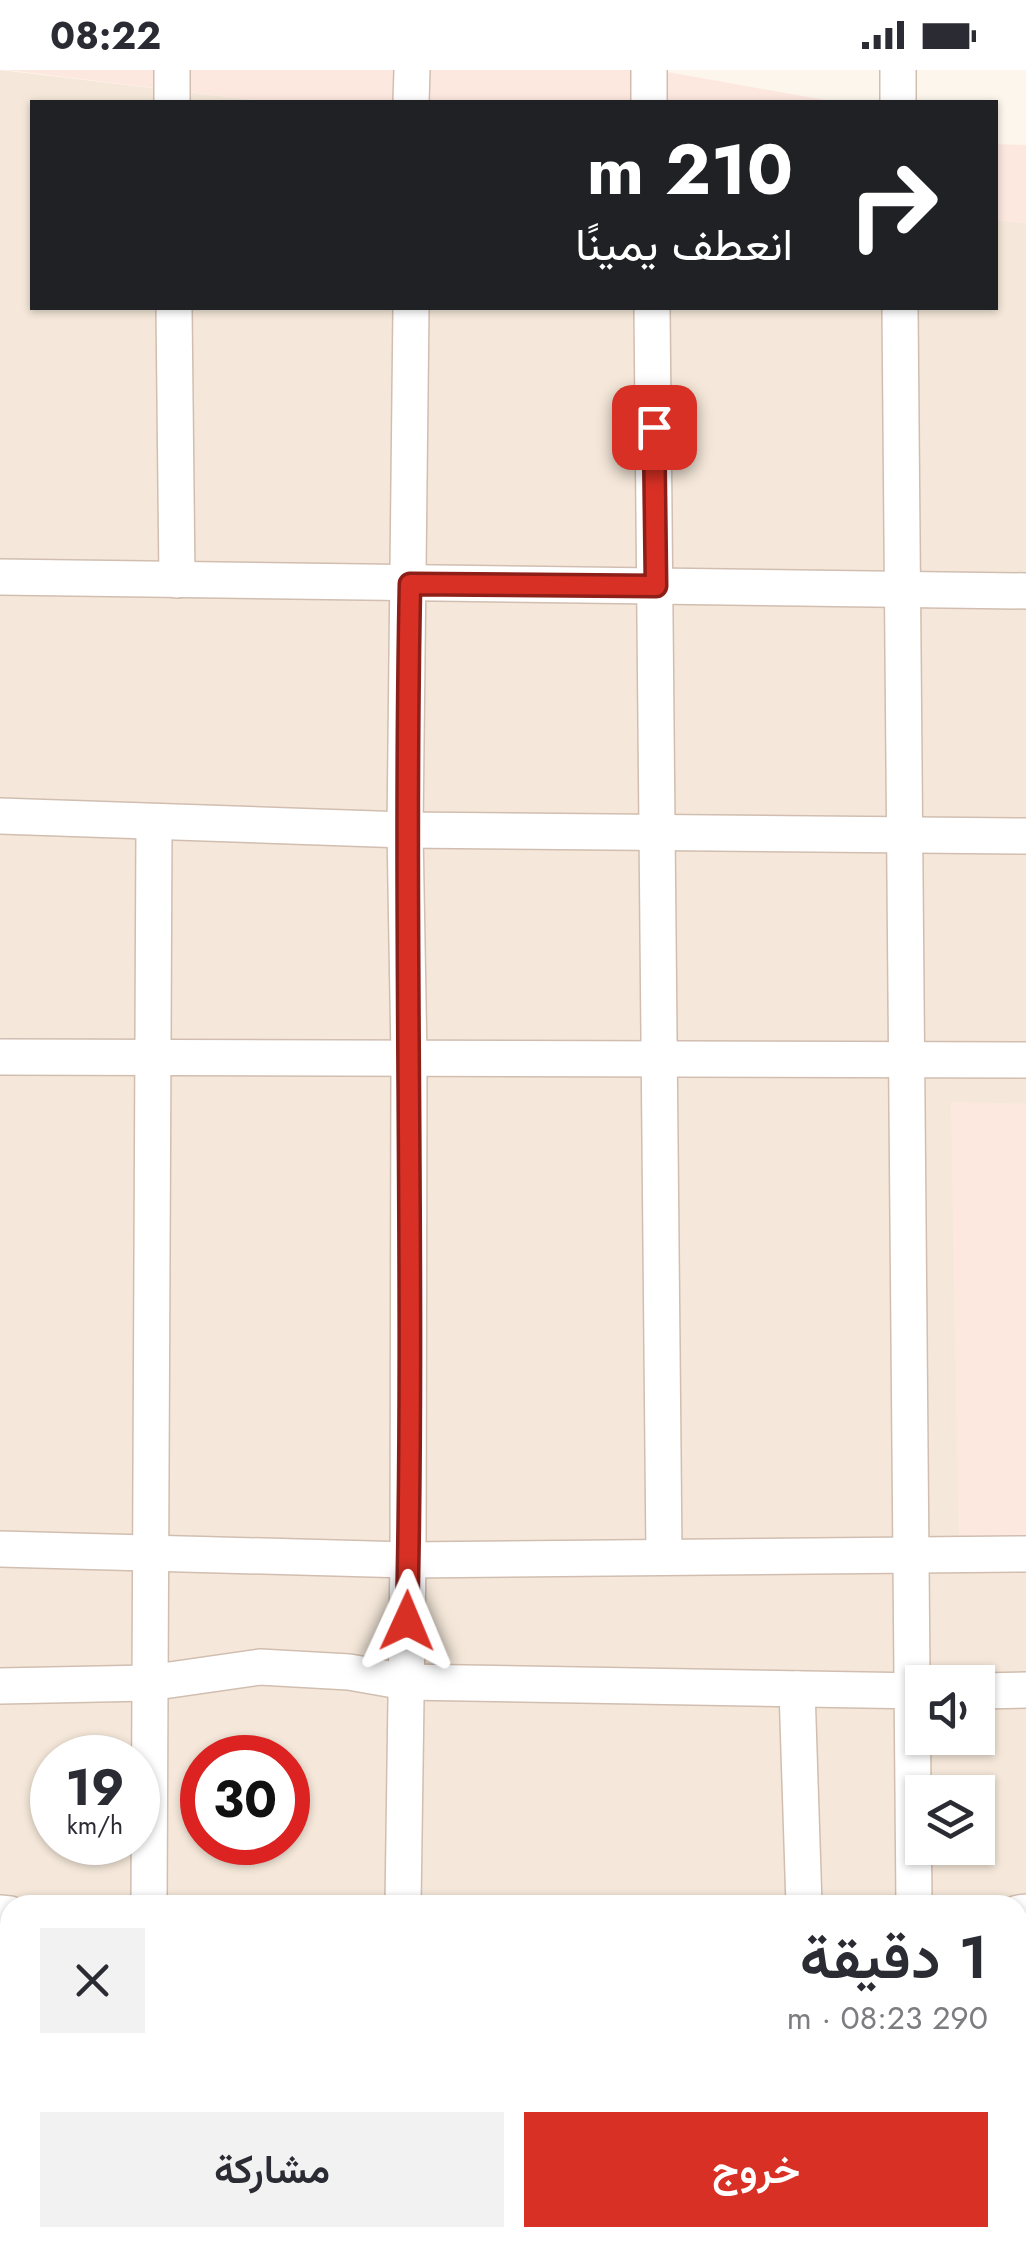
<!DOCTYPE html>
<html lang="ar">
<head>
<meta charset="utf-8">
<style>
	:root { --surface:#fff; --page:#f2f2f3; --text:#2b2b33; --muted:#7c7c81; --accent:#d93025 }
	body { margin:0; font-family:Jost,Vazirmatn,sans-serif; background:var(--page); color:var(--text); direction:rtl; height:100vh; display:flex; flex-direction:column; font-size:38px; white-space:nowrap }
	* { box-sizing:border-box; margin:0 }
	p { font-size:32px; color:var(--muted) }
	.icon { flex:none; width:55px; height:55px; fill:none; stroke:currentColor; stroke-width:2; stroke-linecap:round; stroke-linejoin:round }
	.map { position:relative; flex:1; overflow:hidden; direction:ltr }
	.sheet { position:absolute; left:0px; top:1825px; width:1028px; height:352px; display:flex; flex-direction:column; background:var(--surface); border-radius:30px 30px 0 0; box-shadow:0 2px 8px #0004; direction:rtl }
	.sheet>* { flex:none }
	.top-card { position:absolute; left:30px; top:30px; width:968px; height:210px; border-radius:0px; box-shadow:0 2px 8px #0004; direction:rtl; background:#202124; color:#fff; overflow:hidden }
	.fabs { position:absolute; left:905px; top:1595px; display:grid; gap:20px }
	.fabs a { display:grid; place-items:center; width:90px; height:90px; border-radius:0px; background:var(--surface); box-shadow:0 2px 8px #0004; font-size:50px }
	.speed { position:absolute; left:30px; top:1665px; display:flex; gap:20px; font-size:50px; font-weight:700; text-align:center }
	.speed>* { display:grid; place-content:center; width:130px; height:130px; border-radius:50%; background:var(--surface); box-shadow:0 2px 8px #0004; line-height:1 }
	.speed small { font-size:25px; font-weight:400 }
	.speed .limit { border:15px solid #d22; background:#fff; color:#111 }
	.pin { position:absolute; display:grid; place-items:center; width:85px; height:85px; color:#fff; margin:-42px; border-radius:20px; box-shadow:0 5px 15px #0006 }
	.me { position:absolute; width:110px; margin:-55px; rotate:1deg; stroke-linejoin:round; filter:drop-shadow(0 0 8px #0008) }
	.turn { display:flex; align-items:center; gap:35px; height:210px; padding:0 40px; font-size:45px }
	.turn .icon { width:130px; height:130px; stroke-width:2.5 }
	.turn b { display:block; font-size:70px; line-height:85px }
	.round { display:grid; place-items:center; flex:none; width:105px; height:105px; border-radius:0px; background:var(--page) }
	.summary { display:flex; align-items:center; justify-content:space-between; height:170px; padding:0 40px }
	h1 { font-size:60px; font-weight:600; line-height:75px }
	.primary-button { display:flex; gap:20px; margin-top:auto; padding:20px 40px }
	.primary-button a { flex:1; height:115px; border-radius:0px; background:var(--accent); color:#fff; font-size:40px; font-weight:600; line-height:115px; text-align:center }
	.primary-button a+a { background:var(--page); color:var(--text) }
	.status { display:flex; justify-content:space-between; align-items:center; height:70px; padding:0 50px; background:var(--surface); direction:ltr }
	.status svg { height:28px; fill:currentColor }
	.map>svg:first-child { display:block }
	.residential { fill:#f5e8da; fill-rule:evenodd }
	.commercial { fill:#fde8e0 }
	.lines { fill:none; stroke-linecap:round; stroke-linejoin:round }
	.street-casing { stroke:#d1beb0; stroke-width:38 }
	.street { stroke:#fff; stroke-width:35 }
	.route-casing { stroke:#8d1f18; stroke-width:25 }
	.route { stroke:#d93025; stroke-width:18 }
</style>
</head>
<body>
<div class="status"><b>08:22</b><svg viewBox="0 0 49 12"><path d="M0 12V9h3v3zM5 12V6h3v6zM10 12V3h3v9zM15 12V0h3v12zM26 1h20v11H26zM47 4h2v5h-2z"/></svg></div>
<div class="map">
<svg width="1026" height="2176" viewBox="0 0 1026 2176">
	<rect width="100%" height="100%" fill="#fdf6ec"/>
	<!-- residential -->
	<g class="residential">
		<path d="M0 0 271 32H32V238H995V150L1026 153V1034L951 1033 1026 1497V1878H1018V1835H10V2096H0ZM922 1612H978V1668H922ZM52 1688H138V1772H52ZM202 1688H288V1772H202ZM922 1722H978V1778H922Z"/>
		<polygon points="1026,2083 1026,2176 270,2176 270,2168 1018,2168 1018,2084"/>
	</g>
	<!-- commercial -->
	<g class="commercial">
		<polygon points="7,0 656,0 836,32 271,32"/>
		<polygon points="995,74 1026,75 1026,153 995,150"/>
		<polygon points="951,1032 1026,1034 1026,1497 959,1485"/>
		<polygon points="1018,1878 1026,1878 1026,2083 1018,2084"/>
	</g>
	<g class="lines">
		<!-- street casing -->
		<g class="street-casing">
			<g id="street">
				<polyline points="172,0 172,32"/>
				<polyline points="649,0 649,32"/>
				<polyline points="898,0 898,32"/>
				<polyline points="411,32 412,0"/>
				<polyline points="174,238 177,510"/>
				<polyline points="652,238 664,1487"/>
				<polyline points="900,238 914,1835"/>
				<polyline points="0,507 1026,521"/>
				<polyline points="0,746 405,760 1026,766"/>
				<polyline points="0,987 1026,990"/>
				<polyline points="0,1479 408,1490 1026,1484"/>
				<polyline points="0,1616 149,1613 260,1597 349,1602 406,1612 922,1621"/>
				<polyline points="797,1619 804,1835"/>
				<polyline points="978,1621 1026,1620"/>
				<polyline points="149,1835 154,754"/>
				<polyline points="403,1835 408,1490 409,988 405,760 411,238"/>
				<polyline points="0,1843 10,1844"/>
				<polyline points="1018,1843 1026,1842"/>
				<polyline points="1018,2074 1026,2074"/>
				<polyline points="406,2168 406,2176"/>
				<polyline points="919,2168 919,2176"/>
				<polyline points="791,2176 791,2168"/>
			</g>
		</g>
		<!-- street -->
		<use href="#street" class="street"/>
	</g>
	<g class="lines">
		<!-- route casing -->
		<g class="route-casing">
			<path id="route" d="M407 1551C415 1205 403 859 410 514L656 516 654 357"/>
		</g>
		<!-- route -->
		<use href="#route" class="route"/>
	</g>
</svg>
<div class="fabs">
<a><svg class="icon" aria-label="sound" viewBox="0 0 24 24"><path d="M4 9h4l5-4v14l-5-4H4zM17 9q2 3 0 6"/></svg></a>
<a><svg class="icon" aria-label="layers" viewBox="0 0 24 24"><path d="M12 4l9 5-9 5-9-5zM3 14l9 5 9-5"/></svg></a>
</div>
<div class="speed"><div>19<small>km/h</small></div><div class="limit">30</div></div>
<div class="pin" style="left:654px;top:357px;background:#d93025"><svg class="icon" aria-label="arrive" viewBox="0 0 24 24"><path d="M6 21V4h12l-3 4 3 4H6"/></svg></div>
<svg class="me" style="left:407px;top:1551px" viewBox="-20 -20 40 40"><path d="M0-17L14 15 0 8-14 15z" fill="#d93025" stroke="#fff" stroke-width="4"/></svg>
<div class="top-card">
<div class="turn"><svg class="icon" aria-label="right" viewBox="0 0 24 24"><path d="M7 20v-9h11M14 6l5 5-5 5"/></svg><div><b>210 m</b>انعطف يمينًا</div></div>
</div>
<section class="sheet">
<div class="summary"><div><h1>1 دقيقة</h1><p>290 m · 08:23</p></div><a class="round"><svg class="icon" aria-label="close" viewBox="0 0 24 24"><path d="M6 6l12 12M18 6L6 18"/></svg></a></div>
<div class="primary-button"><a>خروج</a><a>مشاركة</a></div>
</section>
</div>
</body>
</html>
